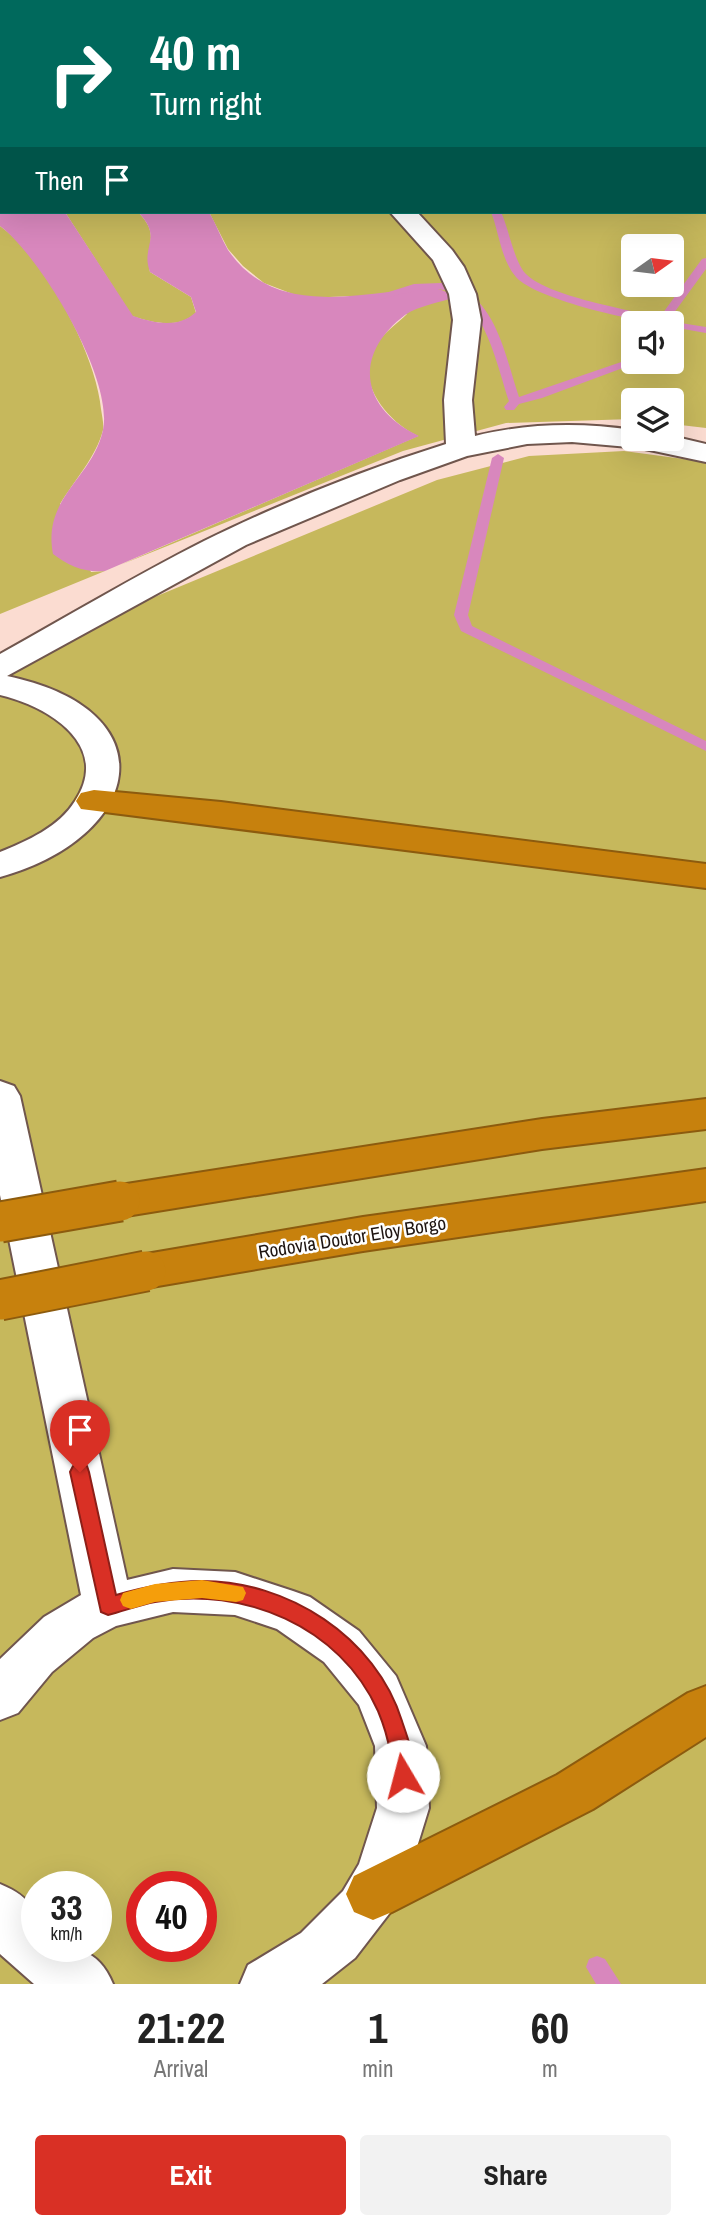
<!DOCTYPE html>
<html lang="en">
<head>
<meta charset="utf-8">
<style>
	:root { --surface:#fff; --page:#f2f2f2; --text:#222; --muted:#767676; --accent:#d93025 }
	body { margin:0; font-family:"Archivo Narrow",sans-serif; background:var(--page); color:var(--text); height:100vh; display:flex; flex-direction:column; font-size:26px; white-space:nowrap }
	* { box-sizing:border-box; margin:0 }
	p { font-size:23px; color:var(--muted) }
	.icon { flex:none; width:38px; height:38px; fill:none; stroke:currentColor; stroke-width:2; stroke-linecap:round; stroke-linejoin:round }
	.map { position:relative; height:1984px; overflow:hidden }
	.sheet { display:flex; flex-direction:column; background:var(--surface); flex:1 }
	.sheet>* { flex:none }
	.guide { position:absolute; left:0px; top:0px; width:707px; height:214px; box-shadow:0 7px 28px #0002; background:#00695c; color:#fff; overflow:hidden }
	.needle { width:46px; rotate:76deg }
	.controls { position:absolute; left:621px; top:234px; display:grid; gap:14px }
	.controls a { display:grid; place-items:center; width:63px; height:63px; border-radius:7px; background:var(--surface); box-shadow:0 7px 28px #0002; font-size:35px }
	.speed { position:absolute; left:21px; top:1871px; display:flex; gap:14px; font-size:35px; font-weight:700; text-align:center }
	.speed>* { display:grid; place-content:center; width:91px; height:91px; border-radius:50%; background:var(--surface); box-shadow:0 7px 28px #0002; line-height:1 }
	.speed small { font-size:18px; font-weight:400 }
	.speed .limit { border:10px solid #d22; background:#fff; color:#111 }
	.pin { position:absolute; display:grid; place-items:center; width:60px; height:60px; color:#fff; margin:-72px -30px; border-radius:50% 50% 50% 0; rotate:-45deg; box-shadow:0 0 7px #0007 }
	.pin .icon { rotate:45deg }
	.me { position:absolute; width:77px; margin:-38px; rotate:352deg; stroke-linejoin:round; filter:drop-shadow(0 0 5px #0008) }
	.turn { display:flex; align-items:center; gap:24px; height:147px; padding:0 35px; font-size:32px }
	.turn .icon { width:91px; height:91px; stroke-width:2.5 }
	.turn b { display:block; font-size:49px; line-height:60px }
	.then { display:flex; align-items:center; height:66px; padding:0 35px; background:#0003; gap:14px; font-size:26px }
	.eta { display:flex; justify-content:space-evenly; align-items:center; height:119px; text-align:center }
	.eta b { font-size:42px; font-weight:800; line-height:49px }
	.action { display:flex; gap:14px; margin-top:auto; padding:14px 35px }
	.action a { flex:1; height:80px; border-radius:7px; background:var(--accent); color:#fff; font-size:28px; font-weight:800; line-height:80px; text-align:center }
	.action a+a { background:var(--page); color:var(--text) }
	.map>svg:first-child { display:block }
	.green { fill:#c6b85c; fill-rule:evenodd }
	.water { fill:#d887bd }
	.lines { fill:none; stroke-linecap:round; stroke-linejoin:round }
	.stream { fill:#d887bd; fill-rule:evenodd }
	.minor-casing { stroke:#70564d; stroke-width:4 }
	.highway-casing { stroke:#8c5b0e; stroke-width:4 }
	.minor { fill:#fff; fill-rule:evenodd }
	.highway { fill:#c7810d; fill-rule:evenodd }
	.highway-bridge-casing { stroke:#8c5b0e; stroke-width:43; stroke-linecap:butt }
	.highway-bridge { stroke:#c7810d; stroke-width:39 }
	.route { fill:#d93025; stroke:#8d1f18; stroke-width:2 }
	.slow { fill:#f59e0b }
	.labels { text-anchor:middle; stroke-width:5; stroke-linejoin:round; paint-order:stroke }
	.street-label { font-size:19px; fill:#1f1511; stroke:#fff }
</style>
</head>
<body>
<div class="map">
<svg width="706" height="1984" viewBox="0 0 706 1984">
	<rect width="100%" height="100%" fill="#fbdcd1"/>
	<!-- green -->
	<g class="green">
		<path d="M0 0H706V428L672 424V401H634L633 419 506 423 403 451 120 565 418 436C388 422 353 381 375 346 382 334 397 324 407 314L355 296 303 298 264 283 243 266 228 249 209 212H705V2H2V142ZM634 247H672V285H634ZM634 324H672V362H634Z"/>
		<path d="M65 212H138C162 237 144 244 150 272L191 297 196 313C178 329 154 323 132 316Z"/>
		<path d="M0 226C45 259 96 354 101 409 102 416 104 424 103 430 96 457 74 481 60 504L91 572 105 571 0 614Z"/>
		<path d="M624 451 706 462V1984H0V661L437 480 529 456ZM37 1886H96V1946H37ZM142 1886H201V1946H142Z"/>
	</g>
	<!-- water -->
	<path class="water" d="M0 140 2 212H65L133 316C154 323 178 329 196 312L191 297 150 272C140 245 164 239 138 212H209C216 224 221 238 228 250 267 307 331 299 389 292 420 288 428 281 456 297 441 302 418 306 405 315 352 355 361 409 419 436L105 571C85 573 69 566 53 554 42 497 93 478 103 430 114 378 40 256 0 226Z"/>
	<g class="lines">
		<!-- stream -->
		<g class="stream">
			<polygon points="503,0 513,0 503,2"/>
			<polygon points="0,64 2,65 2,72 0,71"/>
			<path d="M491 212H501C509 230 512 252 522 269 537 295 630 310 660 317L702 259 706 258V269L668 321 706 327V333L672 327V324C643 324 536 300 516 277 501 260 499 232 491 212Z"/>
			<path d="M441 283C449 285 459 286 466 291 499 313 507 362 519 397L630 359 634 358V362H639L542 398 519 404 514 410H506L504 407 509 401C497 366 483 291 437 289 417 289 398 295 379 300L373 297 414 284Z"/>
			<polygon points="498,454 504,458 468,615 472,626 706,741 706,751 461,631 454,615 492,458"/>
			<polygon points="597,1956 605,1959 621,1984 596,1984 586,1967 589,1959"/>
		</g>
		<!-- minor casing -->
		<g class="minor-casing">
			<g id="minor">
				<polygon points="140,0 165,0 166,2 141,2"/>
				<path d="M390 212H417L452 250 464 267 476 294 481 320 472 400 475 436C528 423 580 422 634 430V439H672V436L706 444V462L640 448 572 442 527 444 467 456 400 480 246 545 7 676C171 710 144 837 0 877V852C27 841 59 827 75 801 112 745 48 706 0 695V654C68 616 135 576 204 541 279 504 366 469 446 444L444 400 453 320 449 294 433 260Z"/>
				<polygon points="0,1081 14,1086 20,1096 127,1580 173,1569 235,1572 293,1591 310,1597 359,1631 396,1676 426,1746 429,1808 409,1873 392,1910 355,1958 322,1984 240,1984 248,1965 301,1933 343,1891 359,1864 377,1808 375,1746 359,1705 324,1662 277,1629 235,1615 173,1612 116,1626 93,1638 52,1672 18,1713 0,1720 0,1659 44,1617 81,1595 0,1195"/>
				<path d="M0 1884C34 1898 37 1912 37 1946 73 1946 98 1947 113 1984H34L0 1954Z"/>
			</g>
		</g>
		<!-- highway casing -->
		<g class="highway-casing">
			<g id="highway">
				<polygon points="94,790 221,802 706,864 706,888 81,809 76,801 81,793"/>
				<polygon points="706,1099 706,1129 542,1149 120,1217 105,1212 99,1201 105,1190 120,1185 542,1119"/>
				<polygon points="706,1169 706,1201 363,1251 146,1288 131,1283 124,1271 131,1259 146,1254 363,1217"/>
				<polygon points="706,1686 706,1737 593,1809 392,1912 373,1920 354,1912 346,1894 354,1876 557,1775 688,1693"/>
			</g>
		</g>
		<!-- minor -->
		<use href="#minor" class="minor"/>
		<!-- highway -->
		<use href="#highway" class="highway"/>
		<!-- highway-bridge casing -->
		<g class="highway-bridge-casing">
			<g id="highway-bridge">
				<polyline points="0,1222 120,1201"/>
				<polyline points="0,1300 146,1271"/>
			</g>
		</g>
		<!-- highway-bridge -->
		<use href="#highway-bridge" class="highway-bridge"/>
	</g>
	<!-- route -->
	<path class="route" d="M80 1464 87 1466 89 1472 116 1595C144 1587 171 1581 200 1581 287 1580 376 1637 402 1721 408 1740 419 1764 410 1783L403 1786 395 1783C391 1773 393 1763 390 1752 388 1739 383 1723 378 1711 340 1626 243 1586 155 1602 139 1605 124 1611 108 1615L101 1612 70 1472 73 1466Z"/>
	<!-- slow -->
	<polygon class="slow" points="202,1580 243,1587 246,1593 243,1600 236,1602 202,1598 155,1602 131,1609 123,1606 120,1600 123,1593 155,1584"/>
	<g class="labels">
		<!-- street labels -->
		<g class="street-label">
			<text transform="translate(352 1237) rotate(-9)" y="7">Rodovia Doutor Eloy Borgo</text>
		</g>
	</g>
</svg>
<div class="controls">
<a><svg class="needle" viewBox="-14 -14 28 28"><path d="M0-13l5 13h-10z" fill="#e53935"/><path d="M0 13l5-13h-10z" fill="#767676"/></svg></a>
<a><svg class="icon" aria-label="sound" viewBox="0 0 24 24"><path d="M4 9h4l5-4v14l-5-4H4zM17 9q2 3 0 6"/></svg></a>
<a><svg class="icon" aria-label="layers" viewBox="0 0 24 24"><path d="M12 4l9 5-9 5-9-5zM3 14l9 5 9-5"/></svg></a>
</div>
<div class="speed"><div>33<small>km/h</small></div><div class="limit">40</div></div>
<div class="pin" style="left:80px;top:1472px;background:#d93025"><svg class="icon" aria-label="arrive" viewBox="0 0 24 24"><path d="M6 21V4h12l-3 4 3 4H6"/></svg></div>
<svg class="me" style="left:403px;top:1776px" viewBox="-20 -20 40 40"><circle r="19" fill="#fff"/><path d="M0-13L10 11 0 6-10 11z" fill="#d93025"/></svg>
<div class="guide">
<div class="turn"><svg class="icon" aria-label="right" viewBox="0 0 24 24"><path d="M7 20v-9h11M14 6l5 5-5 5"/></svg><div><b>40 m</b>Turn right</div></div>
<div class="then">Then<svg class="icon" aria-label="arrive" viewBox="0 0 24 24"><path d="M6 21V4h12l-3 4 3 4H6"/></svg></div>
</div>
</div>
<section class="sheet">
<div class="eta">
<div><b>21:22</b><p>Arrival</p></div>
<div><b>1</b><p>min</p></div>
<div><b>60</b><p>m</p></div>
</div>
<div class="action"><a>Exit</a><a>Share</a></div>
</section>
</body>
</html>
